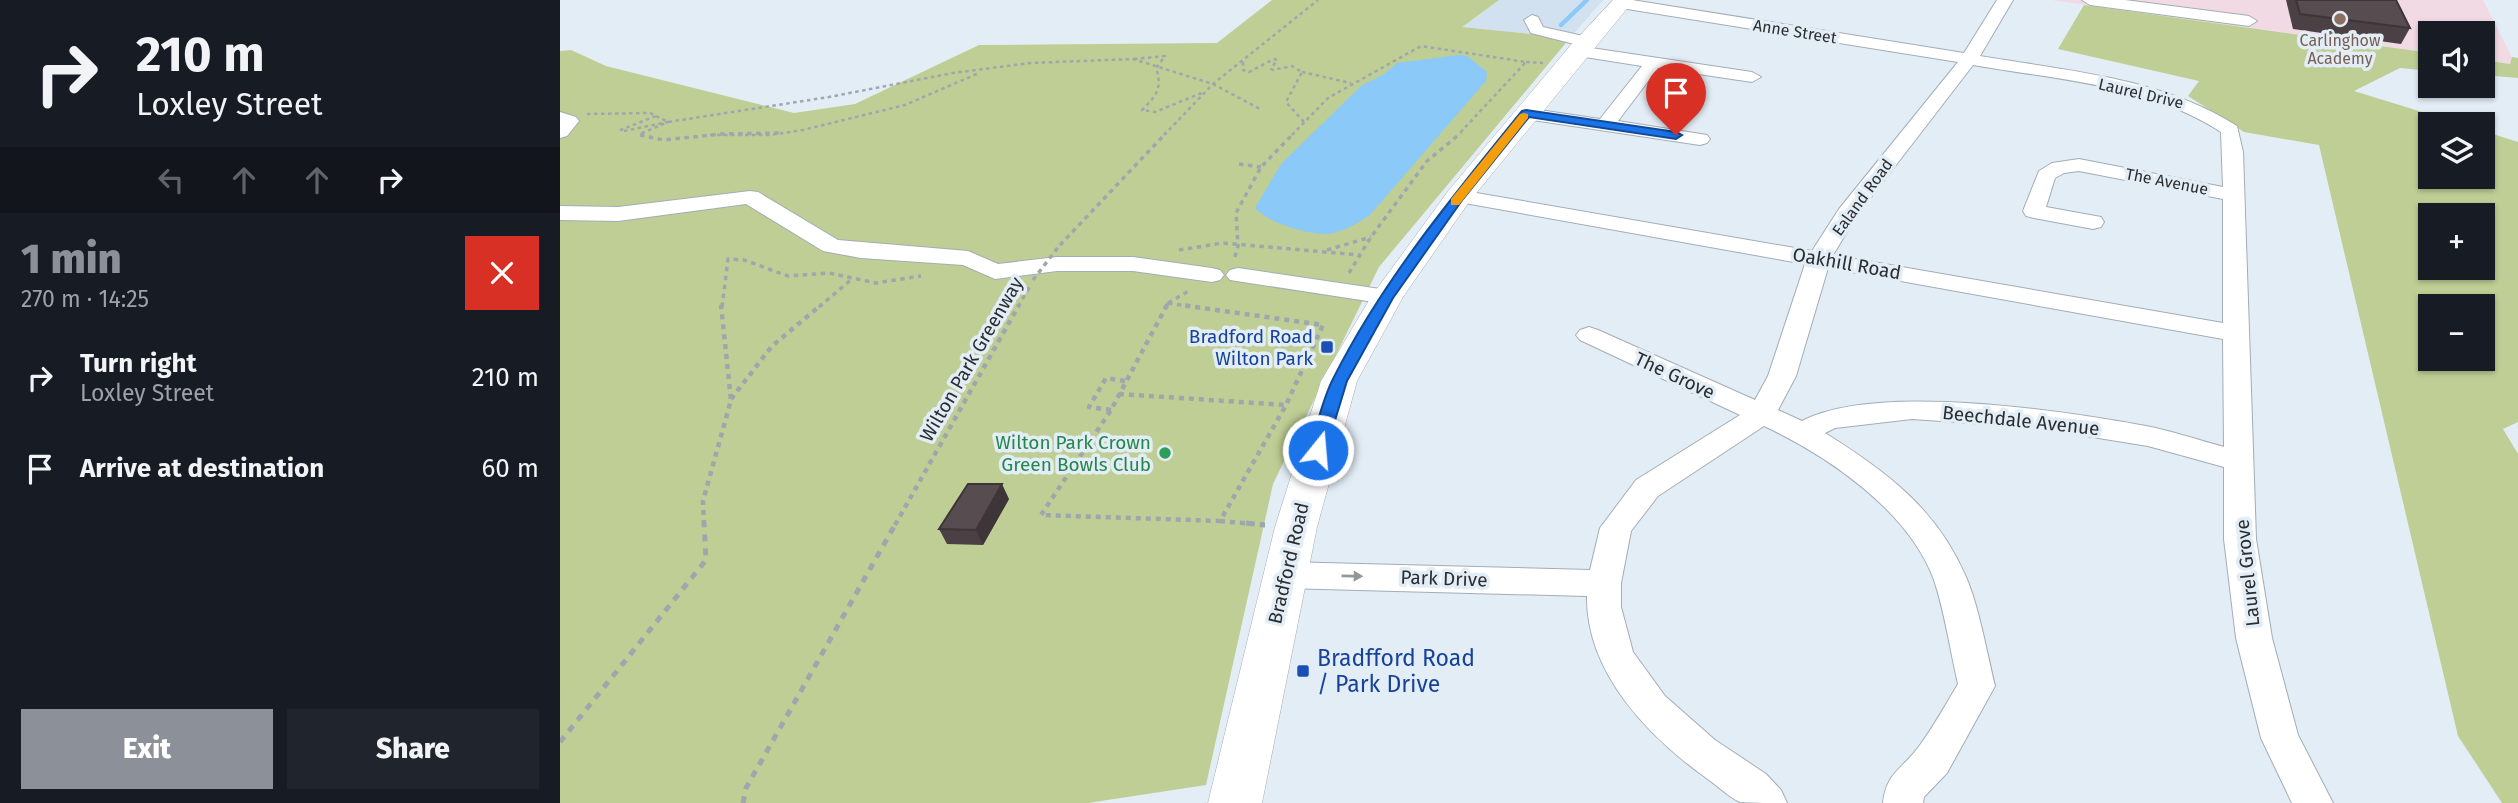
<!DOCTYPE html>
<html lang="en">
<head>
<meta charset="utf-8">
<style>
	:root { --surface:#171b24; --page:#20242c; --text:#f1f3f6; --muted:#9ea1a6; --accent:#8c9099 }
	body { margin:0; font-family:"Fira Sans",sans-serif; background:var(--page); color:var(--text); height:100vh; display:flex; flex-direction:column; font-size:26px; white-space:nowrap }
	* { box-sizing:border-box; margin:0 }
	p { font-size:23px; color:var(--muted) }
	.icon { flex:none; width:38px; height:38px; fill:none; stroke:currentColor; stroke-width:2; stroke-linecap:round; stroke-linejoin:round }
	.map { position:relative; flex:1; overflow:hidden }
	.drawer { display:flex; flex-direction:column; background:var(--surface); width:560px }
	.drawer>* { flex:none }
	.banner { background:#171b24; color:var(--text); overflow:hidden }
	.tools { position:absolute; left:1858px; top:21px; display:grid; gap:14px }
	.tools a { display:grid; place-items:center; width:77px; height:77px; border-radius:0px; background:var(--surface); box-shadow:0 2px 5px #0004; font-size:35px }
	.pin { position:absolute; display:grid; place-items:center; width:60px; height:60px; color:#fff; margin:-72px -30px; border-radius:50% 50% 50% 0; rotate:-45deg; box-shadow:0 0 7px #0007 }
	.pin .icon { rotate:45deg }
	.me { position:absolute; width:77px; margin:-38px; rotate:17deg; stroke-linejoin:round; filter:drop-shadow(0 0 5px #0008) }
	.turn { display:flex; align-items:center; gap:24px; height:147px; padding:0 21px; font-size:32px }
	.turn .icon { width:91px; height:91px; stroke-width:2.5 }
	.turn b { display:block; font-size:49px; line-height:60px }
	.lanes { display:flex; align-items:center; height:66px; padding:0 21px; background:#0003; justify-content:center; gap:35px; direction:ltr }
	.lanes .off { opacity:.35 }
	.round { display:grid; place-items:center; flex:none; width:74px; height:74px; border-radius:0px; background:var(--page) }
	.summary { display:flex; align-items:center; justify-content:space-between; height:119px; padding:0 21px }
	h1 { font-size:42px; font-weight:800; line-height:52px; color:var(--accent) }
	.action { display:flex; gap:14px; margin-top:auto; padding:14px 21px }
	.action a { flex:1; height:80px; border-radius:0px; background:var(--accent); color:#fff; font-size:28px; font-weight:800; line-height:80px; text-align:center }
	.action a+a { background:var(--page); color:var(--text) }
	ul { padding:0; list-style:none }
	li { display:flex; align-items:center; gap:21px; height:91px; padding:0 21px }
	li div { flex:1 }
	li b { display:block; font-size:26px }
	li em { font-style:normal }
	main { display:flex; flex:1; min-height:0 }
	.map>svg:first-child { display:block }
	.built { fill:#d1e1ef }
	.education { fill:#f2dae5 }
	.green { fill:#bfce94; fill-rule:evenodd }
	.water { fill:#8ac9f8 }
	.lines { fill:none; stroke-linecap:round; stroke-linejoin:round }
	.stream { stroke:#8ac9f8; stroke-width:4.5 }
	.minor-casing { stroke:#a3adb5; stroke-width:2 }
	.major-casing { stroke:#a3adb5; stroke-width:1 }
	.path-far3 { stroke:#9fa6ad; stroke-width:2.5; stroke-dasharray:3.5 3.5; stroke-linecap:butt }
	.path-far2 { stroke:#9fa6ad; stroke-width:3.5; stroke-dasharray:4.5 4.5; stroke-linecap:butt }
	.path-far1 { stroke:#9fa6ad; stroke-width:4.5; stroke-dasharray:5 5; stroke-linecap:butt }
	.path { stroke:#9fa6ad; stroke-width:5; stroke-dasharray:7 7; stroke-linecap:butt }
	.minor { fill:#fff; fill-rule:evenodd }
	.major { fill:#fff; fill-rule:evenodd }
	.path-bridge { stroke:#9fa6ad; stroke-width:3.5; stroke-dasharray:4.5 4.5; stroke-linecap:butt }
	.wall { fill:#4b4145 }
	.shaded-wall { fill:#3d3538 }
	.building { fill:#574c50; stroke:#3d3538; stroke-width:2 }
	.oneway { fill:#949698 }
	.route { fill:#1a73e8; stroke:#114b97; stroke-width:2 }
	.slow { fill:#f59e0b }
	.education-dot { fill:#8d6e63; stroke:#e3edf6; stroke-width:2.5 }
	.transit-dot { fill:#1a4fb4; stroke:#e3edf6; stroke-width:2.5 }
	.leisure-dot { fill:#2e9e5b; stroke:#e3edf6; stroke-width:2.5 }
	.labels { text-anchor:middle; stroke-width:7; stroke-linejoin:round; paint-order:stroke }
	.far-street-label { font-size:16px; fill:#2a2e31; stroke:#e3edf6 }
	.far-education-label { font-size:16px; fill:#785e54; stroke:#e3edf6 }
	.street-label { font-size:19px; fill:#2a2e31; stroke:#e3edf6 }
	.transit-label { font-size:19px; fill:#164399; stroke:#e3edf6; text-anchor:end }
	.leisure-label { font-size:19px; fill:#27864d; stroke:#e3edf6; text-anchor:end }
	.near-transit-label { font-size:23px; fill:#164399; stroke:#e3edf6; text-anchor:start }
</style>
</head>
<body>
<main>
<section class="drawer">
<div class="banner">
<div class="turn"><svg class="icon" aria-label="right" viewBox="0 0 24 24"><path d="M7 20v-9h11M14 6l5 5-5 5"/></svg><div><b>210 m</b>Loxley Street</div></div>
<div class="lanes"><svg class="icon off" aria-label="left" viewBox="0 0 24 24"><path d="M17 20v-9H6M10 6l-5 5 5 5"/></svg><svg class="icon off" aria-label="ahead" viewBox="0 0 24 24"><path d="M12 20V5M6 11l6-6 6 6"/></svg><svg class="icon off" aria-label="ahead" viewBox="0 0 24 24"><path d="M12 20V5M6 11l6-6 6 6"/></svg><svg class="icon" aria-label="right" viewBox="0 0 24 24"><path d="M7 20v-9h11M14 6l5 5-5 5"/></svg></div>
</div>
<div class="summary"><div><h1>1 min</h1><p>270 m · 14:25</p></div><a class="round" style="background:#d93025;color:#fff"><svg class="icon" aria-label="close" viewBox="0 0 24 24"><path d="M6 6l12 12M18 6L6 18"/></svg></a></div>
<ul>
<li><svg class="icon" aria-label="right" viewBox="0 0 24 24"><path d="M7 20v-9h11M14 6l5 5-5 5"/></svg><div><b>Turn right</b><p>Loxley Street</p></div><em>210 m</em></li>
<li><svg class="icon" aria-label="arrive" viewBox="0 0 24 24"><path d="M6 21V4h12l-3 4 3 4H6"/></svg><div><b>Arrive at destination</b></div><em>60 m</em></li>
</ul>
<div class="action"><a>Exit</a><a>Share</a></div>
</section>
<div class="map">
<svg width="1958" height="803" viewBox="0 0 1958 803">
	<rect width="100%" height="100%" fill="#e3edf6"/>
	<!-- built -->
	<polygon class="built" points="939,0 1043,0 1010,38 901,27"/>
	<!-- education -->
	<polygon class="education" points="1491,0 1923,0 1952,57 1951,64 1923,60 1923,33 1871,33 1871,53"/>
	<!-- green -->
	<g class="green">
		<polygon points="712,0 939,0 902,27 1010,38 819,267 713,484 646,785 528,803 0,803 0,51 11,50 46,66 234,113 295,104 419,45 657,43"/>
		<path d="M1524 5 1871 53V71L1840 68 1794 91 1901 124H1871V177H1923V131L1958 142V422L1943 429 1958 454V803H1942L1898 736 1759 145 1684 132 1628 96 1639 81 1498 49ZM1871 215H1923V268H1871ZM1871 306H1923V359H1871Z"/>
		<polygon points="1952,57 1958,58 1958,78 1923,75 1923,60 1950,64"/>
	</g>
	<!-- water -->
	<path class="water" d="M899 55 907 56 927 72 926 81 809 216C796 224 783 232 768 234 747 235 708 223 695 208L721 164 801 86 824 74 837 63Z"/>
	<g class="lines">
		<!-- stream -->
		<polyline class="stream" points="1001,25 1027,0"/>
		<!-- minor casing -->
		<g class="minor-casing">
			<g id="minor">
				<path d="M1055 0H1072L1404 53 1437 0H1453L1420 56C1508 71 1600 77 1677 126L1683 152 1696 539 1712 638 1738 735 1773 803H1732L1701 738 1676 638 1664 539V467L1588 446 1470 427 1352 419 1275 428 1265 433C1326 471 1377 509 1406 577 1419 607 1427 653 1435 686L1387 773 1364 797 1363 803H1323C1326 772 1344 768 1360 745 1374 726 1386 704 1398 684 1390 650 1385 613 1374 580 1349 511 1268 456 1204 426L1098 496 1071 531 1061 583V607L1073 652 1105 696 1155 740 1206 774 1221 790 1227 803C1215 803 1190 803 1180 802 1169 797 1159 787 1149 780 1090 738 1026 674 1027 596L724 588 712 584 707 575 712 566 724 562 1030 570 1040 528 1076 480 1180 415 1020 340 1016 335 1020 330 1029 327 1038 330 1195 400 1208 376 1245 264 899 202 891 201 888 196 891 191 899 190 1252 251 1279 209 1398 62 1061 8 1056 6 1053 3ZM1413 65C1498 80 1587 84 1661 132L1663 187 1519 159 1492 163 1479 171 1463 211 1466 216 1474 218 1533 229 1541 227 1544 222 1541 217 1486 207 1495 178 1504 173 1519 171 1663 199V323L1273 255 1296 217ZM1268 268 1663 339 1664 447C1638 440 1612 431 1586 426 1503 411 1316 382 1242 421L1218 410 1236 376Z"/>
				<polygon points="1522,0 1565,0 1689,16 1697,21 1689,26 1530,5"/>
				<polygon points="972,15 978,17 983,27 1032,38 1034,42 1026,47 971,33 964,20"/>
				<polygon points="1018,46 1192,72 1201,77 1192,82 1098,68 1058,121 1147,135 1150,139 1147,143 1140,145 959,118 957,114 959,110 966,108 1040,119 1082,66 1012,55 1010,51 1012,47"/>
				<polygon points="0,112 16,117 19,121 7,136 0,138"/>
				<polygon points="190,191 198,192 278,240 408,251 438,264 497,257 573,257 652,268 660,270 664,275 660,280 652,282 573,271 497,271 435,279 403,265 301,258 263,251 186,204 58,221 0,220 0,206 58,207"/>
				<polygon points="678,268 827,290 836,292 839,297 836,302 827,304 670,280 666,275 670,270"/>
			</g>
		</g>
		<!-- major casing -->
		<g class="major-casing">
			<polygon id="major" points="1053,0 1074,0 909,202 843,297 797,381 757,527 702,803 648,803 715,527 761,381 811,297 889,190 1010,46"/>
		</g>
		<!-- path-far3 -->
		<g class="path-far3">
			<path d="M574 59 605 56 596 68C603 88 596 96 582 110L595 112 644 92"/>
			<polyline points="683,62 683,70 689,72 714,59 717,60 711,69 713,70 732,66 742,72 726,102 744,122"/>
			<polyline points="966,62 983,63"/>
			<polyline points="742,72 791,83"/>
			<polyline points="27,114 90,113 96,116 58,131"/>
			<polyline points="96,116 108,122 269,97 393,73 470,63 573,59 653,84 700,109"/>
			<polyline points="64,131 108,122 80,134"/>
			<polyline points="150,135 210,135 243,130 345,105 419,73"/>
			<polyline points="604,135 653,84 758,0"/>
			<polyline points="732,135 768,98 861,46 966,62 898,135"/>
		</g>
		<!-- path-far2 -->
		<g class="path-far2">
			<polyline points="80,135 104,140 161,134 220,133"/>
			<polyline points="679,164 701,167"/>
			<polyline points="500,245 606,133"/>
			<polyline points="619,250 663,243 799,255"/>
			<polyline points="767,250 811,237"/>
			<polyline points="675,257 678,246 676,213 701,167 734,133"/>
			<polyline points="789,273 811,237 867,161 901,133"/>
			<polyline points="608,303 633,307"/>
			<polyline points="608,303 629,291"/>
			<polyline points="162,307 168,259 184,260 228,276 269,273 316,283 361,276"/>
			<polyline points="259,307 293,278"/>
			<polyline points="458,307 471,284"/>
			<polyline points="606,307 608,303"/>
		</g>
		<!-- path-far1 -->
		<g class="path-far1">
			<polyline points="607,305 551,410 481,515 660,521 726,405 763,325 621,305"/>
			<polyline points="559,394 726,405"/>
			<polyline points="171,399 212,346 261,305"/>
			<polyline points="551,410 529,407 546,378 565,381"/>
			<polyline points="660,521 705,525"/>
			<polyline points="144,525 143,501 171,400 161,305"/>
			<polyline points="335,525 459,305"/>
		</g>
		<!-- path -->
		<g class="path">
			<polyline points="686,523 705,525"/>
			<polyline points="0,742 146,560 144,523"/>
			<polyline points="183,803 186,788 336,523"/>
		</g>
		<!-- minor -->
		<use href="#minor" class="minor"/>
		<!-- major -->
		<use href="#major" class="major"/>
		<!-- path-bridge -->
		<polyline class="path-bridge" points="473,280 499,246"/>
	</g>
	<!-- wall -->
	<g class="wall">
		<polygon points="1726,0 1836,0 1850,28 1841,44 1733,29"/>
		<polygon points="449,499 423,545 387,544 379,529"/>
	</g>
	<!-- shaded-wall -->
	<polygon class="shaded-wall" points="442,484 449,499 423,545 416,530"/>
	<!-- building -->
	<g class="building">
		<polygon points="1736,0 1836,0 1850,28 1740,14"/>
		<polygon points="408,484 442,484 416,530 379,529"/>
	</g>
	<!-- one-way arrows -->
	<defs><path id="oneway-solid" d="M-6-.8H1V-3.2L6.5 0L1 3.2V.8H-6Z" transform="scale(1.75)"/></defs>
	<use class="oneway" href="#oneway-solid" transform="translate(792 576) rotate(1)"/>
	<!-- route -->
	<path class="route" d="M966 110 1116 132 1122 135 1116 139 969 117 903 199 833 298 787 381 766 450 764 454H752L749 450C757 427 762 400 773 379 822 281 893 196 962 111Z"/>
	<!-- slow -->
	<polygon class="slow" points="964,113 968,114 968,118 899,205 891,205 891,199 960,114"/>
	<!-- markers -->
	<circle class="education-dot" cx="1780" cy="19" r="7"/>
	<g class="transit-dot">
		<rect x="760" y="340" width="14" height="14" rx="3.5"/>
		<rect x="736" y="664" width="14" height="14" rx="3.5"/>
	</g>
	<circle class="leisure-dot" cx="605" cy="453" r="7"/>
	<g class="labels">
		<!-- far-street labels -->
		<g class="far-street-label">
			<text transform="translate(1235 31) rotate(9)" y="6">Anne Street</text>
			<text transform="translate(1581 93) rotate(13)" y="6">Laurel Drive</text>
			<text transform="translate(1607 181) rotate(11)" y="6">The Avenue</text>
			<text transform="translate(1302 197) rotate(-54)" y="6">Ealand Road</text>
		</g>
		<!-- far-education labels -->
		<g class="far-education-label">
			<text x="1780" y="46">Carlinghow<tspan x="1780" dy="18">Academy</tspan></text>
		</g>
		<!-- street labels -->
		<g class="street-label">
			<text transform="translate(1287 263) rotate(10)" y="7">Oakhill Road</text>
			<text transform="translate(411 359) rotate(-60)" y="7">Wilton Park Greenway</text>
			<text transform="translate(1115 375) rotate(25)" y="7">The Grove</text>
			<text transform="translate(1461 420) rotate(6)" y="7">Beechdale Avenue</text>
			<text transform="translate(728 563) rotate(-77)" y="7">Bradford Road</text>
			<text transform="translate(1687 573) rotate(-96)" y="7">Laurel Grove</text>
			<text transform="translate(884 578) rotate(2)" y="7">Park Drive</text>
		</g>
		<!-- transit labels -->
		<g class="transit-label">
			<text x="753" y="343">Bradford Road<tspan x="753" dy="22">Wilton Park</tspan></text>
		</g>
		<!-- leisure labels -->
		<g class="leisure-label">
			<text x="591" y="449">Wilton Park Crown<tspan x="591" dy="22">Green Bowls Club</tspan></text>
		</g>
		<!-- near-transit labels -->
		<g class="near-transit-label">
			<text x="757" y="666">Bradfford Road<tspan x="757" dy="26">/ Park Drive</tspan></text>
		</g>
	</g>
</svg>
<div class="tools">
<a><svg class="icon" aria-label="sound" viewBox="0 0 24 24"><path d="M4 9h4l5-4v14l-5-4H4zM17 9q2 3 0 6"/></svg></a>
<a><svg class="icon" aria-label="layers" viewBox="0 0 24 24"><path d="M12 4l9 5-9 5-9-5zM3 14l9 5 9-5"/></svg></a>
<a>+</a>
<a>−</a>
</div>
<div class="pin" style="left:1116px;top:135px;background:#d93025"><svg class="icon" aria-label="arrive" viewBox="0 0 24 24"><path d="M6 21V4h12l-3 4 3 4H6"/></svg></div>
<svg class="me" style="left:758px;top:450px" viewBox="-20 -20 40 40"><circle r="17" fill="#1a73e8" stroke="#fff" stroke-width="3"/><path d="M0-11L8 9 0 5-8 9z" fill="#fff"/></svg>
</div>
</main>
</body>
</html>
